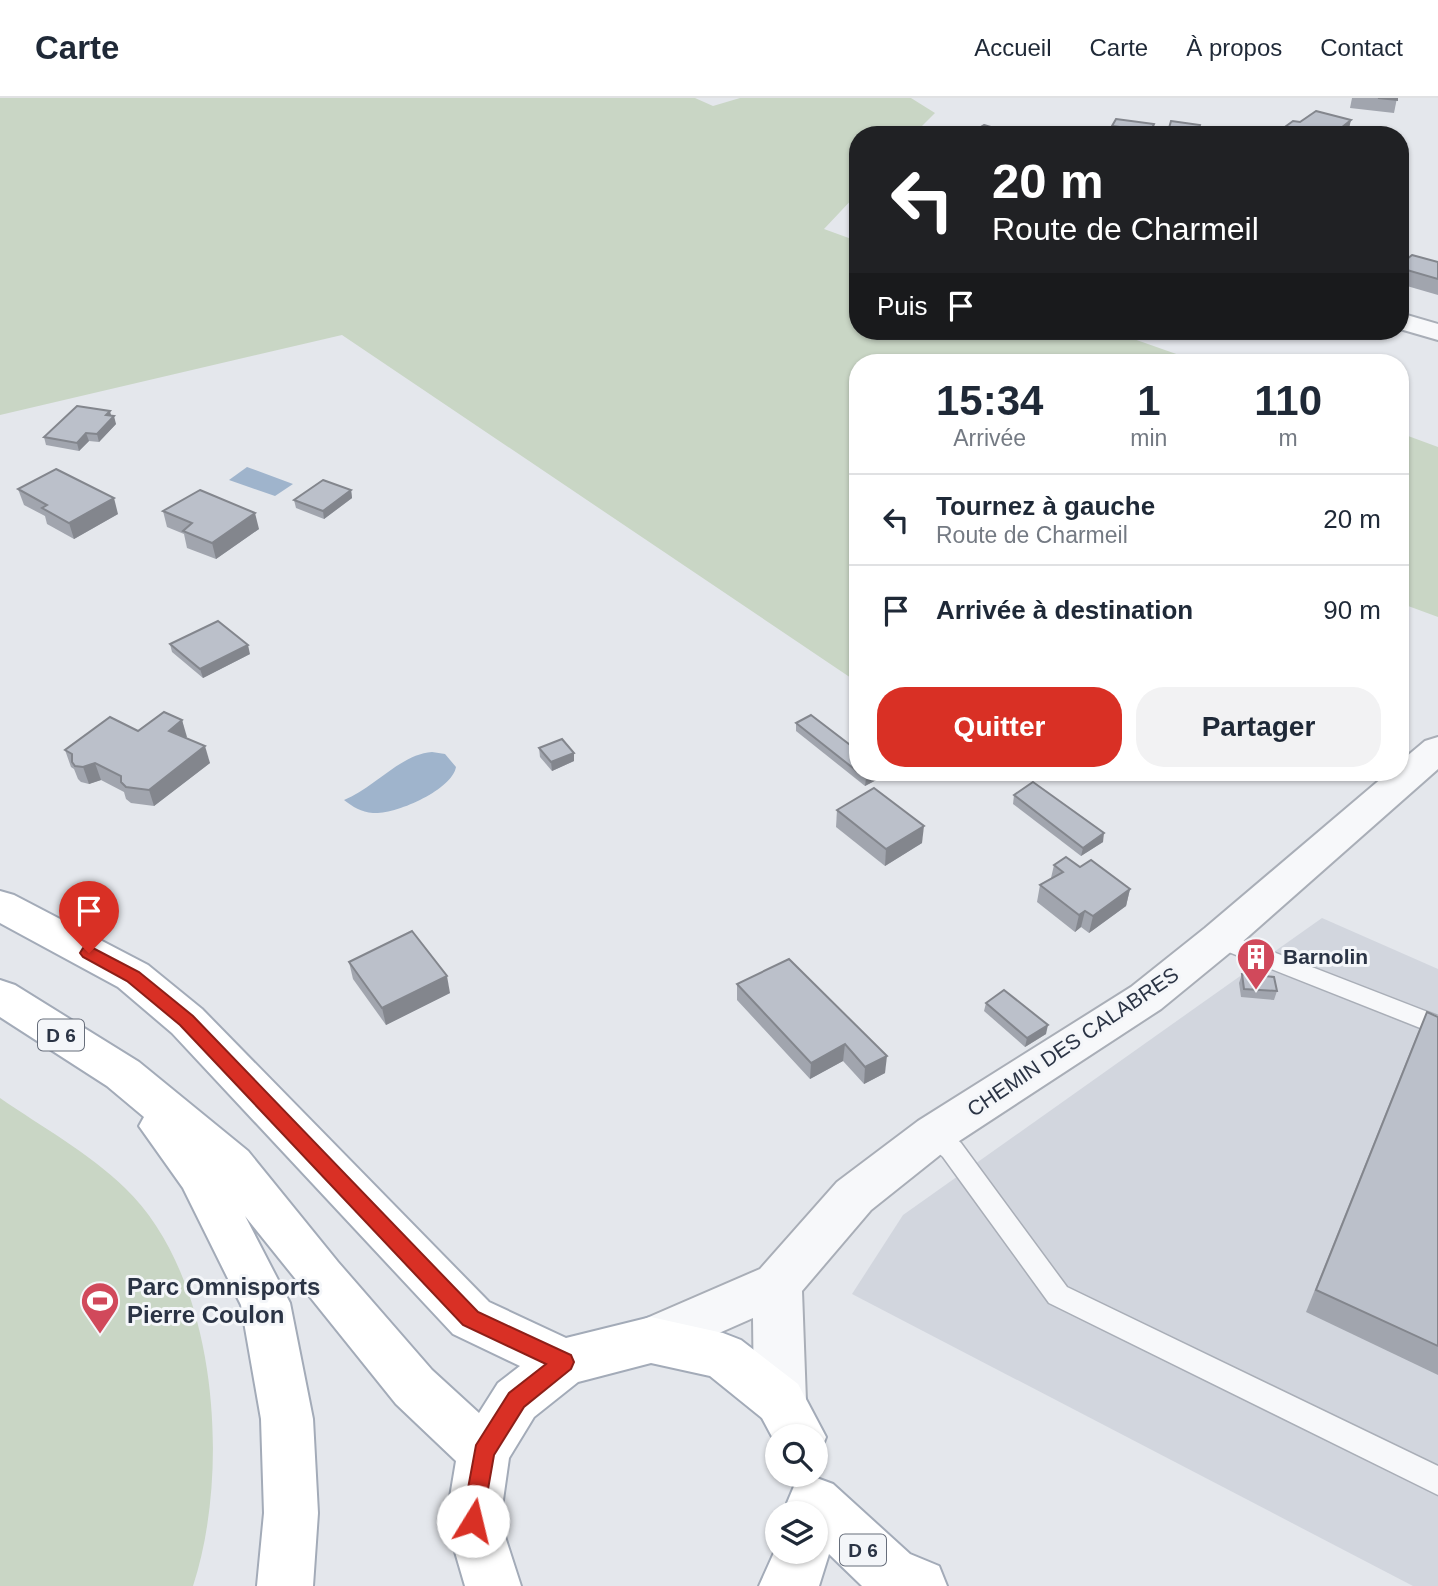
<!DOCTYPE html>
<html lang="fr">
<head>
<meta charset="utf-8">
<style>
	:root { --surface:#fff; --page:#f2f2f3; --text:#1f2937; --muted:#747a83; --line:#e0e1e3; --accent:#d93025 }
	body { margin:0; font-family:Arial,sans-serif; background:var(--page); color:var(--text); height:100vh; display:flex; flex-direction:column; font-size:26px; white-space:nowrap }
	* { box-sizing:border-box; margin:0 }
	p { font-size:23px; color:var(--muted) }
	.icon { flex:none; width:38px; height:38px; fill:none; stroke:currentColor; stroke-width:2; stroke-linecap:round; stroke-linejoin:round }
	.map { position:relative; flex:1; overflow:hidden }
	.sheet { position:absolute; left:849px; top:256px; width:560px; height:427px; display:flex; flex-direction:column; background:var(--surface); border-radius:28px; box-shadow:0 2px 5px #0004 }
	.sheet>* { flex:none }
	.banner { position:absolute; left:849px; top:28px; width:560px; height:214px; border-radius:28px; box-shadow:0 2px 5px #0004; background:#202124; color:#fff; overflow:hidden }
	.fabs { position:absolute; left:765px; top:1326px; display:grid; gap:14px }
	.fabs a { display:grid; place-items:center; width:63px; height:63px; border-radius:50%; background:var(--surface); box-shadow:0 2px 5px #0004; font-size:35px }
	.pin { position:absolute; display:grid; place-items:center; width:60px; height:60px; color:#fff; margin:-72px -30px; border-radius:50% 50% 50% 0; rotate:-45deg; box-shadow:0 0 7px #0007 }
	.pin .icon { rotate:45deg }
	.me { position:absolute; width:77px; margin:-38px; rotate:9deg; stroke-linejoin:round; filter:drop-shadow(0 0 5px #0008) }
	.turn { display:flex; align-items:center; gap:24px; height:147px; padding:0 28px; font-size:32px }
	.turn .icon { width:91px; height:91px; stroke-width:2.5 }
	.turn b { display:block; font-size:49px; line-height:60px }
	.then { display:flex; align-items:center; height:66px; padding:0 28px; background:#0003; gap:14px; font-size:26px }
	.eta { display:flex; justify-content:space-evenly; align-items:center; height:119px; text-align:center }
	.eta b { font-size:42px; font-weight:600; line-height:49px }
	.cta { display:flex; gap:14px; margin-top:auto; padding:14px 28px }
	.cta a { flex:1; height:80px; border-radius:28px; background:var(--accent); color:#fff; font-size:28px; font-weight:600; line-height:80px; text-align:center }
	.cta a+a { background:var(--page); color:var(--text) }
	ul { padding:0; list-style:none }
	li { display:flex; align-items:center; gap:21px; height:91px; padding:0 28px; border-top:2px solid var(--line) }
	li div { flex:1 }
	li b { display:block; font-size:26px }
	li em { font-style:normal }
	header { display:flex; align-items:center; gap:42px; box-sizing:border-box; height:98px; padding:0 35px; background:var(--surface); border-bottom:2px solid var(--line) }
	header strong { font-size:33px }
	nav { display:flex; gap:38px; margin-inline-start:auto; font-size:24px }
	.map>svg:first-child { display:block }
	.built { fill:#d2d6de }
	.green { fill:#c9d6c5 }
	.water { fill:#9fb4cc }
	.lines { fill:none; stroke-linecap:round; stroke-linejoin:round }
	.lane-casing { stroke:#a9aeb7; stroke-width:3 }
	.street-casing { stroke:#a9aeb7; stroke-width:4 }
	.primary-casing { stroke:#a3abb8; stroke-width:4 }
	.lane { fill:#f7f8fa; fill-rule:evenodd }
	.street { fill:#f7f8fa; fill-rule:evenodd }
	.primary { fill:#fff; fill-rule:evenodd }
	.wall { fill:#a1a5ae }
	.shaded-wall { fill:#83868d }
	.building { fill:#bbc0ca; stroke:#83868d; stroke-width:2 }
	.route { fill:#d93025; stroke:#8d1f18; stroke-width:2 }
	.labels { text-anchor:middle; stroke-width:6; stroke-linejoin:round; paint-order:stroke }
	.shield { fill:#f4f6f9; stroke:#676e7b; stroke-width:2 }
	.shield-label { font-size:19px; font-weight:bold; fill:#2b3445 }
	.poi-label { font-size:21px; font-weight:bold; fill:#2b3445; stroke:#f4f6f9; text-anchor:start }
	.street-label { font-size:21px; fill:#2b3445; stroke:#f4f6f9 }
	.near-poi-label { font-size:24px; font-weight:bold; fill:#2b3445; stroke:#f4f6f9; text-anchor:start }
</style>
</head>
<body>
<header>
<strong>Carte</strong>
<nav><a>Accueil</a><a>Carte</a><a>À propos</a><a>Contact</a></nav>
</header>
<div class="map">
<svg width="1438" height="1488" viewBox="0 0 1438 1488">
	<rect width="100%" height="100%" fill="#e4e7ec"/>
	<!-- built -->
	<polygon class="built" points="1322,820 1438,871 1438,1488 1413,1488 852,1196 903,1117"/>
	<!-- green -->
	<g class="green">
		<polygon points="0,0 695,0 713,8 740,0 911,0 935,15 913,37 858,37 857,96 824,131 857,143 858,233 1111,233 1199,264 858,264 857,584 342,237 0,317"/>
		<polygon points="1400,335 1438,349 1438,519 1400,505"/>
		<path d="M0 1000C42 1029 89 1055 125 1090 218 1179 231 1372 193 1488H0Z"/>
	</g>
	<!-- water -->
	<g class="water">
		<polygon points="247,369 293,386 275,398 229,382"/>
		<path d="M432 654 445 656 456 669C452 692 395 717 373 715 361 714 353 709 344 702 374 690 401 656 432 654Z"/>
	</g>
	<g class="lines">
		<!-- lane casing -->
		<g class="lane-casing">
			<g id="lane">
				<polygon points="1219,833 1438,918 1438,937 1211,847 1208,841 1211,835"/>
				<polygon points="934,1026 943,1029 961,1045 1067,1189 1438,1368 1438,1397 1049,1205 943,1059 925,1043 922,1036 925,1029"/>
			</g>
		</g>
		<!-- street casing -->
		<g class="street-casing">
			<g id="street">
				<polygon points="1400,215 1438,226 1438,242 1400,231"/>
				<polygon points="1438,639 1438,671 1233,852 1161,911 950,1049 871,1112 802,1193 806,1303 798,1320 780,1327 762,1320 754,1303 753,1220 651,1265 633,1258 626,1242 633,1226 760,1171 837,1084 918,1023 1131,889 1205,830 1389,674 1400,674 1400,664 1425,643"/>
			</g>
		</g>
		<!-- primary casing -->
		<g class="primary-casing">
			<g id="primary">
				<polygon points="0,793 14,797 148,867 202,911 489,1204 566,1240 651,1219 723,1235 741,1242 798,1286 826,1339 819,1357 816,1358 816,1339 777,1339 777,1348 762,1320 710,1278 651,1265 578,1284 534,1319 509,1360 500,1423 521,1488 465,1488 446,1423 456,1363 396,1306 245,1118 290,1205 313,1321 318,1415 313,1488 257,1488 264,1415 261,1321 241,1207 183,1090 139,1028 144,1019 107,988 0,919 0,882 15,887 139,964 248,1053 338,1164 432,1272 479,1315 498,1285 520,1268 453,1236 172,935 118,889 0,825"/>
				<polygon points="814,1379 833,1386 910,1456 939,1468 947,1488 862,1488 829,1456 819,1488 759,1488 777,1448 777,1454 816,1454 816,1416 792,1416 787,1405 795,1386"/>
			</g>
		</g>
		<!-- lane -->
		<use href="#lane" class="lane"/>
		<!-- street -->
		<use href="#street" class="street"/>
		<!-- primary -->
		<use href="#primary" class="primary"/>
	</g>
	<!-- wall -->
	<g class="wall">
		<polygon points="1352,0 1397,0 1394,15 1350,10"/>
		<polygon points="1154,26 1151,37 1126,37 1111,35 1112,28"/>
		<polygon points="974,33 1018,37 974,37"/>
		<polygon points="1438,164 1438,197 1400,186 1400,167"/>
		<polygon points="111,318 116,326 99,344 89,343 79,353 46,347 44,339"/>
		<polygon points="18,391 118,416 74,441 47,426 45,418 24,407"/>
		<polygon points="351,392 352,400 324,421 296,410 294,402"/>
		<polygon points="163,413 259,431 216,461 187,450 184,436 167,429"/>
		<polygon points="170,546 250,556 203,580 172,554"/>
		<polygon points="182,622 186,640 210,665 154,708 131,705 126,701 124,694 101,682 89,686 81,684 78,681 74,671 71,669 65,652"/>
		<polygon points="796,625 880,680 865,688 796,633"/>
		<polygon points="539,650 574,663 552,673 540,659"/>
		<polygon points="1014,697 1103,744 1081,758 1013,706"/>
		<polygon points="837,712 922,745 885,768 836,729"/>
		<polygon points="1054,767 1080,769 1130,791 1126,808 1089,835 1081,829 1075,834 1037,804 1040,787 1051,780"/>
		<polygon points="789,861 885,975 864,986 843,963 810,981 737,902 737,886"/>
		<polygon points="349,864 450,895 386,927 353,881"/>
		<polygon points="1242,876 1277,893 1274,902 1241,899 1239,885"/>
		<polygon points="986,905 1046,936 1025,949 984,913"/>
		<polygon points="1427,914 1438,919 1438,1277 1306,1214 1416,939"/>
	</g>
	<!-- shaded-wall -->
	<g class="shaded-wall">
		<polygon points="1351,22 1348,35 1341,30"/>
		<polygon points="110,313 112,321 114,318 116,326 99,344 97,336 106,317"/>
		<polygon points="86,335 89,343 79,353 77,345"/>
		<polygon points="351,392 352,400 324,421 323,413"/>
		<polygon points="114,400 118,416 74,441 69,425"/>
		<polygon points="255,415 259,431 216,461 212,445"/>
		<polygon points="248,547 250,556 203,580 200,571"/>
		<polygon points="182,622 187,639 174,649 169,633"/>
		<polygon points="205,648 210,665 154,708 149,692"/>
		<polygon points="574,655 574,663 552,673 551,664"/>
		<polygon points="95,665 101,682 89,686 83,669"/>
		<polygon points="877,674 881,674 880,680 865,688 866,680"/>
		<polygon points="924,728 922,745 885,768 886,751"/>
		<polygon points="1104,735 1103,744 1081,758 1083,750"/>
		<polygon points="1130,791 1126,808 1089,835 1093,818"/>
		<polygon points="1085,813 1081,829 1075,834 1079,817"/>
		<polygon points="447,878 450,895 386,927 382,910"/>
		<polygon points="1048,927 1046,936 1025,949 1027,940"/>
		<polygon points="845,946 843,963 810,981 811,965"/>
		<polygon points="887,958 885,975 864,986 865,969"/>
	</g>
	<!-- building -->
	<g class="building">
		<polygon points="1378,0 1397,0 1397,2"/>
		<polygon points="1316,13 1351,22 1341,30 1357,34 1353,37 1274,37 1293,23 1300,24"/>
		<polygon points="1116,21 1154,26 1150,35 1144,34 1145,32 1112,28"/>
		<polygon points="1171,23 1200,27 1197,37 1167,37"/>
		<polygon points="984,27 1018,37 982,37 984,36 974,33"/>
		<polygon points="1412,157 1438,164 1438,181 1400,170 1400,167"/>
		<polygon points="77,308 110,313 106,317 114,318 97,336 86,335 77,345 44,339"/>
		<polygon points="56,371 114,400 69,425 42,410 47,407 18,391"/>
		<polygon points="323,382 351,392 323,413 294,402"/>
		<polygon points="200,392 255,415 212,445 183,433 192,425 163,413"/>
		<polygon points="218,523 248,547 200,571 170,546"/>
		<polygon points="164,614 182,622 169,633 205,648 149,692 126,689 121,684 121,678 95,665 83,669 75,668 72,664 72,656 65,652 110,619 138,633"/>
		<polygon points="811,617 858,653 858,674 796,625"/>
		<polygon points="562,641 574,655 551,664 539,650"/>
		<polygon points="858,674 877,674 866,680"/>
		<polygon points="1033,684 1104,735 1083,750 1014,697"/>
		<polygon points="874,690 924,728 886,751 837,712"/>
		<polygon points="1066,759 1080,769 1091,762 1130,791 1093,818 1085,813 1079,817 1040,787 1063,774 1054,767"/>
		<polygon points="412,833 447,878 382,910 349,864"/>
		<polygon points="789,861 887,958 865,969 845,946 811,965 737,886"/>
		<polygon points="1242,876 1274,879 1277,893 1244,891"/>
		<polygon points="1004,892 1048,927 1027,940 986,905"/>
		<polygon points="1427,914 1438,919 1438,1248 1316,1192"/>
	</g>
	<!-- route -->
	<polygon class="route" points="89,848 139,874 193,918 478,1214 571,1257 574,1264 571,1271 524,1309 494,1357 481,1431 473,1435 465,1431 462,1423 476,1347 509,1295 546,1266 463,1227 180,927 127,883 83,859 80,855 83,850"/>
	<!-- icons -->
	<defs>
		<g id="building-pin" transform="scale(2.0125)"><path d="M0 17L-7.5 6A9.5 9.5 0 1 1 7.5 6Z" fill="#d1495b" stroke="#f4f6f9"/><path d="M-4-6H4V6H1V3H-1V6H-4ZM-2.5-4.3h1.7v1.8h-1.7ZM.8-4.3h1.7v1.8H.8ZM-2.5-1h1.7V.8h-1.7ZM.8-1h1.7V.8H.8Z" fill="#fff"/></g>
		<g id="stadium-pin" transform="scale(2.0125)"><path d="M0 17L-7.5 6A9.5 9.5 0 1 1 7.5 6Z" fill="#d1495b" stroke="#f4f6f9"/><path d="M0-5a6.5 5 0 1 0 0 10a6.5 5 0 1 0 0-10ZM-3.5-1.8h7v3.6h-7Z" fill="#fff"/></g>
	</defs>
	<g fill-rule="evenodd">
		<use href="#building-pin" x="1256" y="859"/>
		<use href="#stadium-pin" x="100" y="1203"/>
	</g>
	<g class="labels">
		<!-- shield labels -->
		<g class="shield">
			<rect x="38" y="921.5" width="46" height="31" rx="5"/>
			<rect x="840" y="1436.5" width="46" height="31" rx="5"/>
		</g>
		<g class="shield-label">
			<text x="61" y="944">D 6</text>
			<text x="863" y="1459">D 6</text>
		</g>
		<!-- poi labels -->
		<g class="poi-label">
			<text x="1283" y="866">Barnolin</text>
		</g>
		<!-- street labels -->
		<g class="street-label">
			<text transform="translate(1073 944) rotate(-34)" y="7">CHEMIN DES CALABRES</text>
		</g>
		<!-- near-poi labels -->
		<g class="near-poi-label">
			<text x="127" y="1197">Parc Omnisports<tspan x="127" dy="28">Pierre Coulon</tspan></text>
		</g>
	</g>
</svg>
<div class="fabs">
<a><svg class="icon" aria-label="search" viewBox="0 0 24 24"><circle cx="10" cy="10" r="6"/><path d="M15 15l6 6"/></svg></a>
<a><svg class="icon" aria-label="layers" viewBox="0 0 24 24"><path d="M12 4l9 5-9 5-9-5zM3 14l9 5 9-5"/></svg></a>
</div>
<div class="pin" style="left:89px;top:855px;background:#d93025"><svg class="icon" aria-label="arrive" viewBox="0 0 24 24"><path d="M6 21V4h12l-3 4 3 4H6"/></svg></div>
<svg class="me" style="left:473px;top:1423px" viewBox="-20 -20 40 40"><circle r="19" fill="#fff"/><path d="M0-13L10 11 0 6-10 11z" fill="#d93025"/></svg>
<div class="banner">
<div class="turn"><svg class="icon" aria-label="left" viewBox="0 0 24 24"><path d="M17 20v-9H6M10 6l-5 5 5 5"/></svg><div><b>20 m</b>Route de Charmeil</div></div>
<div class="then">Puis<svg class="icon" aria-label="arrive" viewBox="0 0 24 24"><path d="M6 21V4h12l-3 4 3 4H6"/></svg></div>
</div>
<section class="sheet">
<div class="eta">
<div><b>15:34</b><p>Arrivée</p></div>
<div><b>1</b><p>min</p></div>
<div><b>110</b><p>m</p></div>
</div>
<ul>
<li><svg class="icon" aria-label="left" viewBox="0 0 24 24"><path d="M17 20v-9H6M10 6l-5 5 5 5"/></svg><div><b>Tournez à gauche</b><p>Route de Charmeil</p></div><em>20 m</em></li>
<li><svg class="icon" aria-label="arrive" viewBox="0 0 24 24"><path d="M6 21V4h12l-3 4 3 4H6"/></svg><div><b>Arrivée à destination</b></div><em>90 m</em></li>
</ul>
<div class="cta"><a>Quitter</a><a>Partager</a></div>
</section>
</div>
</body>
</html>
